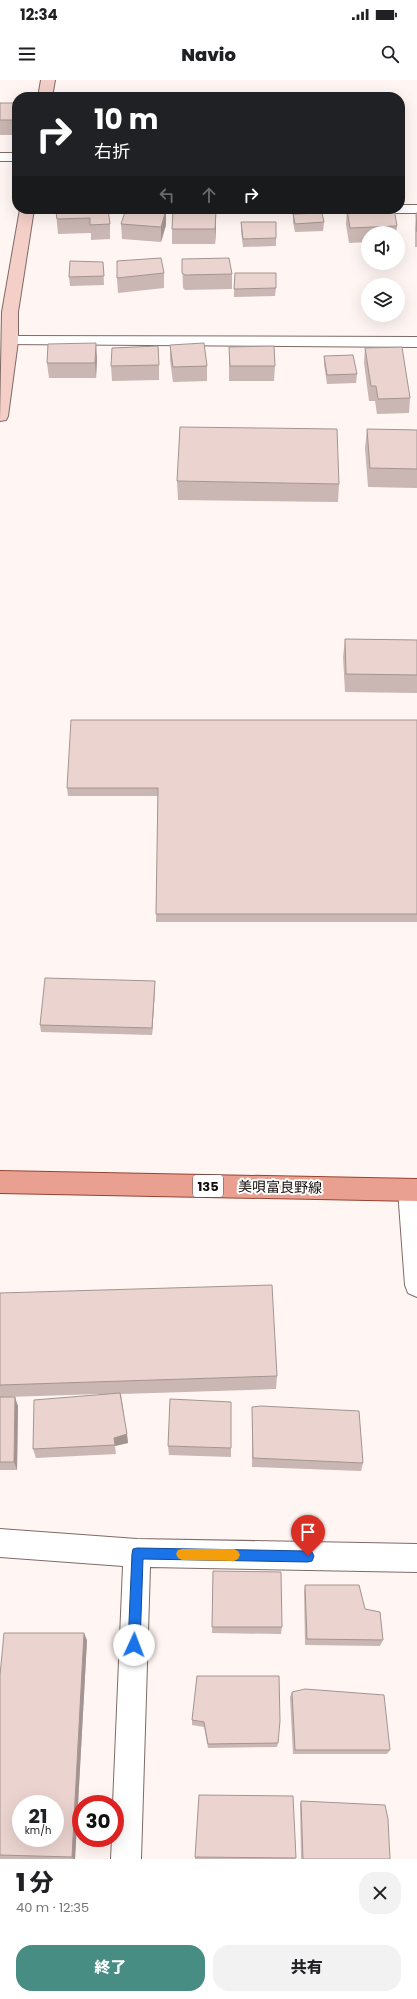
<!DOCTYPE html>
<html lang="ja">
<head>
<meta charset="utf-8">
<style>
	:root { --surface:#fff; --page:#f2f2f2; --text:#202124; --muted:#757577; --accent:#478d83 }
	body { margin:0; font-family:Poppins,"Noto Sans JP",sans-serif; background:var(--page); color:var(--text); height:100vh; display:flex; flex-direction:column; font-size:15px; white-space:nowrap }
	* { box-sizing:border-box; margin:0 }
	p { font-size:13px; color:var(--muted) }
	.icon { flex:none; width:22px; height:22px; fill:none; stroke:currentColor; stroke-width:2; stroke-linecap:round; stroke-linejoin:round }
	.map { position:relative; height:1779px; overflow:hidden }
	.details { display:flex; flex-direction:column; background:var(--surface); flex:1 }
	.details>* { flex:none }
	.banner { position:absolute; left:12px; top:12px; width:393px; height:122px; border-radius:16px; box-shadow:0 4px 16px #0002; background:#202124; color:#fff; overflow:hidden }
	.controls { position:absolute; left:361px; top:146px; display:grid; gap:8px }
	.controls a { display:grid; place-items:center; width:44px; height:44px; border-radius:50%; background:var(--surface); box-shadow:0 4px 16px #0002; font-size:20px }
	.speed { position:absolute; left:12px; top:1715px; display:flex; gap:8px; font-size:20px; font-weight:700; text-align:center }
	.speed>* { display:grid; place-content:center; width:52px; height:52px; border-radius:50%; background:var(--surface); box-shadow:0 4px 16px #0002; line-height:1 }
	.speed small { font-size:10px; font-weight:400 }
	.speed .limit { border:6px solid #d22; background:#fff; color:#111 }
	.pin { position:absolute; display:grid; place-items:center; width:34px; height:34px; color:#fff; margin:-41px -17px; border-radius:50% 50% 50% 0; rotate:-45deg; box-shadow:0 0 4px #0007 }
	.pin .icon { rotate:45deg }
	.me { position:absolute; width:44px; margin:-22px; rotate:2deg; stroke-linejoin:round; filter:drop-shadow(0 0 3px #0008) }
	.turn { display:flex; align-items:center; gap:14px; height:84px; padding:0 16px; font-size:18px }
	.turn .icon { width:52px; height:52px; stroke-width:2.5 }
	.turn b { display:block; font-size:28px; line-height:34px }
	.lanes { display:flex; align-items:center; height:38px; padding:0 16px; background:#0003; justify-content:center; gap:20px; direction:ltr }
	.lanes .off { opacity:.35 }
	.round { display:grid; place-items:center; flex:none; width:42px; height:42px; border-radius:16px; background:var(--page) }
	.summary { display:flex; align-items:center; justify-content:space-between; height:68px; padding:0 16px }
	h1 { font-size:24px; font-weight:800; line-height:30px }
	.cta { display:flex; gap:8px; margin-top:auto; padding:8px 16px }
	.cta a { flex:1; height:46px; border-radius:16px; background:var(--accent); color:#fff; font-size:16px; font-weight:800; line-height:46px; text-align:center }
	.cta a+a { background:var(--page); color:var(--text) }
	.status { display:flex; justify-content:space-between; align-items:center; height:28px; padding:0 20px; background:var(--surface); direction:ltr }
	.status svg { height:11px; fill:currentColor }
	header { display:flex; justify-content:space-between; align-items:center; height:52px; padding:0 16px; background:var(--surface); font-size:18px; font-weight:800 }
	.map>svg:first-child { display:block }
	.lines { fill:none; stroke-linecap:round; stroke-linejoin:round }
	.minor-casing { stroke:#7f6a65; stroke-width:2 }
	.secondary-casing { stroke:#7f6a65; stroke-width:2 }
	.primary-casing { stroke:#954231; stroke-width:2 }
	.minor { fill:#fff; fill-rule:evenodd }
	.secondary { fill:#f4cfc8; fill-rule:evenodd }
	.primary { fill:#eaa090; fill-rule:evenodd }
	.wall { fill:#cab6b2 }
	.shaded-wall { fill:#a49491 }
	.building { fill:#ebd4cf; stroke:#a49491; fill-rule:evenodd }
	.route { fill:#1a73e8; stroke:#114b97 }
	.slow { fill:#f59e0b }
	.labels { text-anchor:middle; stroke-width:4; stroke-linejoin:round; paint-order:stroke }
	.shield { fill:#fff; stroke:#595453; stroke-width:1 }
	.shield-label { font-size:13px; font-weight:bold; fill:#120b09 }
	.street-label { font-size:14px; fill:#120b09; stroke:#fff }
</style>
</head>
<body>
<div class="status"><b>12:34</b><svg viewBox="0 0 49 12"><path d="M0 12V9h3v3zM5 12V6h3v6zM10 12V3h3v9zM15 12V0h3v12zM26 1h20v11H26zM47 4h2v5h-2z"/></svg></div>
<header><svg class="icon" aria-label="menu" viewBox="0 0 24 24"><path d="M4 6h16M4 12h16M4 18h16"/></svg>Navio<svg class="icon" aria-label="search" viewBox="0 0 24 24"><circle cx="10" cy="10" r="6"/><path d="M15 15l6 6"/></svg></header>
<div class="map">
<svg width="417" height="1779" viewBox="0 0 417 1779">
	<rect width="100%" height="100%" fill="#fff5f3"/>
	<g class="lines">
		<!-- minor casing -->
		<g class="minor-casing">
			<g id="minor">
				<rect x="0" y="73" width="17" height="8"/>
				<polygon points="400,125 417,125 417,133 383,133 378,132 376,129 400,129"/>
				<polygon points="10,256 417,257 417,267 4,264 2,261 4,258"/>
				<polygon points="410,1099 417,1102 417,1217 408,1213 405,1205 398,1110 401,1102"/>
				<polygon points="0,1449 137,1459 417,1464 417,1492 150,1487 141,1779 111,1779 112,1758 115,1758 115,1724 113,1724 123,1486 0,1477"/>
			</g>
		</g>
		<!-- secondary casing -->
		<g class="secondary-casing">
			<g id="secondary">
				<polygon points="41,0 55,0 52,17 38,17"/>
				<polygon points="20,129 34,129 18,232 18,261 8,336 6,340 0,341 2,232"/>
			</g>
		</g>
		<!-- primary casing -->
		<g class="primary-casing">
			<polygon id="primary" points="0,1091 417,1099 417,1121 0,1113"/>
		</g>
		<!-- minor -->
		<use href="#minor" class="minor"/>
		<!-- secondary -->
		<use href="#secondary" class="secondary"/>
		<!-- primary -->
		<use href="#primary" class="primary"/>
	</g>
	<!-- wall -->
	<g class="wall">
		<rect x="0" y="23" width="17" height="32"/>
		<polygon points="400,56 402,65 400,79"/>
		<polygon points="64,129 110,144 110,159 91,160 91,153 58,154 56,132 64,131"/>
		<polygon points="347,130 397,146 396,153 368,153 368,162 349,163 346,144"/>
		<polygon points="216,132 216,147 215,164 172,164 172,149"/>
		<polygon points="416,133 417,133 417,167 415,167 415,148"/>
		<polygon points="293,134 324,142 323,151 295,152 293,142"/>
		<polygon points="241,142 276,158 276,166 243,167 241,151"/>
		<polygon points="121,144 166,145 161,162 122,159"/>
		<polygon points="182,179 232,194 232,209 185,210 183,208"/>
		<polygon points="103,182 104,205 70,206 69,197"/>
		<polygon points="164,193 164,208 118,213 117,198"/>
		<polygon points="276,208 275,216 234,217 234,209"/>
		<polygon points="170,265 207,286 207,301 173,302 170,280"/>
		<polygon points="229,267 275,286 274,301 229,301"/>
		<polygon points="365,268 410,318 409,333 377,334 375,321 369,321 364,283"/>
		<polygon points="324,276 357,294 356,303 327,304 324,284"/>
		<polygon points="97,278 96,298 49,298 47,283"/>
		<polygon points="159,285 159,300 112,301 111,286"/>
		<polygon points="367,349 417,350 417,408 368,407 365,368"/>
		<polygon points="177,401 339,404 338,422 178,420"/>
		<polygon points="345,559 417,560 417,613 345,612 343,577"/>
		<polygon points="417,640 417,842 156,842 158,716 68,716 67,708"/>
		<polygon points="155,908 152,955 41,952 40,945"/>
		<polygon points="0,1213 277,1296 276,1309 121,1314 128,1363 115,1366 116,1374 36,1378 33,1369 100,1314 7,1317 18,1326 17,1390 0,1390"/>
		<polygon points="252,1327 363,1383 361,1391 252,1387"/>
		<polygon points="168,1366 231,1368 231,1377 169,1375"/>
		<polygon points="213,1491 282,1547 281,1554 212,1553"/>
		<polygon points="305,1505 365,1529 383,1560 380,1566 305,1565 304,1512"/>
		<polygon points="87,1560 75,1779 0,1779 0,1595"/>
		<polygon points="197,1596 278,1663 277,1667 208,1668 204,1647 192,1645 192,1640"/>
		<polygon points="292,1612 390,1670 387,1674 293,1674 290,1617"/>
		<polygon points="301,1721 390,1779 301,1779 300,1725"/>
		<polygon points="195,1777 296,1778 295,1779 195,1779"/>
	</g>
	<!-- shaded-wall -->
	<g class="shaded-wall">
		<polygon points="166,130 166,145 161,162 161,147"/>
		<polygon points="216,132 216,147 215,164 215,149"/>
		<polygon points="96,263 97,278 96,298 95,283"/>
		<polygon points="155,901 155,908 152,955 152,948"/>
		<polygon points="15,1317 18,1326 17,1390 14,1382"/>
		<polygon points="127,1354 128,1363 115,1366 116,1374 114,1358"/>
		<polygon points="84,1553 87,1560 75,1779 73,1779 72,1777"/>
	</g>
	<!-- building -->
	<g class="building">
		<polygon points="0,23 17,23 16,40 0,40"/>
		<polygon points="400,56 402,65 400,65"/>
		<polygon points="64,129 108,129 110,144 90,145 90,138 57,139 56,132 64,131"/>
		<polygon points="126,129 156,129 166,130 161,147 121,144"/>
		<polygon points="394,129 397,146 350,148 347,130"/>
		<polygon points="173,131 216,132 215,149 172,149"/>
		<polygon points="322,133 324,142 295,144 293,134"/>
		<polygon points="416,133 417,133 417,152"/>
		<polygon points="241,142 276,142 276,158 243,159"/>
		<polygon points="161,178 164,193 117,198 117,181"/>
		<polygon points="229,178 232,194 185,195 182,193 182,179"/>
		<polygon points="70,181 103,182 104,196 69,197"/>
		<polygon points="235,193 276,193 276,208 234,209"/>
		<polygon points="96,263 95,283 47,283 48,264"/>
		<polygon points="204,263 207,286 173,287 170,265"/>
		<polygon points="158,266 159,285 111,286 112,268"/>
		<polygon points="274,266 275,286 230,286 229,267"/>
		<polygon points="402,267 410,318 378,319 376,306 371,306 365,268"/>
		<polygon points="353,275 357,294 327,295 324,276"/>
		<polygon points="180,347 337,349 339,404 177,401"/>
		<polygon points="367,349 417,350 417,389 370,388"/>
		<polygon points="345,559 417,560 417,595 346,594"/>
		<polygon points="71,640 417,640 417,834 156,834 158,708 67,708"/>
		<polygon points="45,898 155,901 152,948 40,945"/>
		<polygon points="272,1205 277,1296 0,1305 0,1213"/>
		<polygon points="120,1313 127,1354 114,1358 115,1365 33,1369 34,1320"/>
		<polygon points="0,1317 15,1317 14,1382 0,1382"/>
		<polygon points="170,1319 231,1322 231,1368 168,1366"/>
		<polygon points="261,1326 359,1331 363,1383 253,1378 252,1327"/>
		<polygon points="213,1491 281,1492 282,1547 212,1547"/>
		<polygon points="305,1505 359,1505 365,1529 380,1532 383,1560 307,1559"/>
		<path d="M4 1553H84L72 1777 0 1775V1595ZM21 1724H55V1758H21Z"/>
		<polygon points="197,1596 279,1596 280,1641 278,1663 208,1664 204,1642 192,1640"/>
		<polygon points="305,1609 384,1615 390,1670 295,1670 292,1612"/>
		<polygon points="199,1715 293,1716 296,1778 195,1777"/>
		<polygon points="301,1721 385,1725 388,1739 390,1779 303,1779"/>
	</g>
	<!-- route -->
	<polygon class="route" points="137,1468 308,1471 312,1472 314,1476 312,1481 308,1482 143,1479 140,1565 138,1569 134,1571 130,1569 128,1565 132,1474 133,1469"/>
	<!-- slow -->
	<polygon class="slow" points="182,1469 234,1469 238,1471 240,1475 238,1479 234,1481 182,1480 178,1478 176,1474 178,1470"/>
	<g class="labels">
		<!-- shield labels -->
		<rect class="shield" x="193" y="1095" width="30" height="22" rx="3"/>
		<g class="shield-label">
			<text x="208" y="1111">135</text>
		</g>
		<!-- street labels -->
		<g class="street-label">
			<text transform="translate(280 1107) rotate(1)" y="5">美唄富良野線</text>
		</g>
	</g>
</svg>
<div class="controls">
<a><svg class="icon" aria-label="sound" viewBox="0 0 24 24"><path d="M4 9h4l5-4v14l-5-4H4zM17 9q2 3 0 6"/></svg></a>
<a><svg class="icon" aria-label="layers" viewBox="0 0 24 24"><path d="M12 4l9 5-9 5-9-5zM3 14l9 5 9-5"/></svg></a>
</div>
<div class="speed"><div>21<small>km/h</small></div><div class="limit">30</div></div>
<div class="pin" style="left:308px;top:1476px;background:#d93025"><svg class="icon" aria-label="arrive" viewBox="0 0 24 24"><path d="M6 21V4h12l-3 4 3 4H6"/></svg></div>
<svg class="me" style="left:134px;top:1565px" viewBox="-20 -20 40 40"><circle r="19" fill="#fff"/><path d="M0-13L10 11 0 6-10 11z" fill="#1a73e8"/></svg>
<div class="banner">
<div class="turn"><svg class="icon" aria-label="right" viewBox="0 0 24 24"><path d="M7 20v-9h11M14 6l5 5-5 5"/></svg><div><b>10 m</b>右折</div></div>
<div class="lanes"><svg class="icon off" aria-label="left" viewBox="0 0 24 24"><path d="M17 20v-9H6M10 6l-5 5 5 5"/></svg><svg class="icon off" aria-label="ahead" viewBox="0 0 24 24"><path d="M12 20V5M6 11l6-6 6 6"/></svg><svg class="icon" aria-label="right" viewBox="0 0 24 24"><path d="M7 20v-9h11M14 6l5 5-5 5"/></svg></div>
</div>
</div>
<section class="details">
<div class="summary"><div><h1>1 分</h1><p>40 m · 12:35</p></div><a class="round"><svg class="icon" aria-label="close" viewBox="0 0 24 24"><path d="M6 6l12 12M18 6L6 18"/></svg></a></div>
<div class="cta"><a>終了</a><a>共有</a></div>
</section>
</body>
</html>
